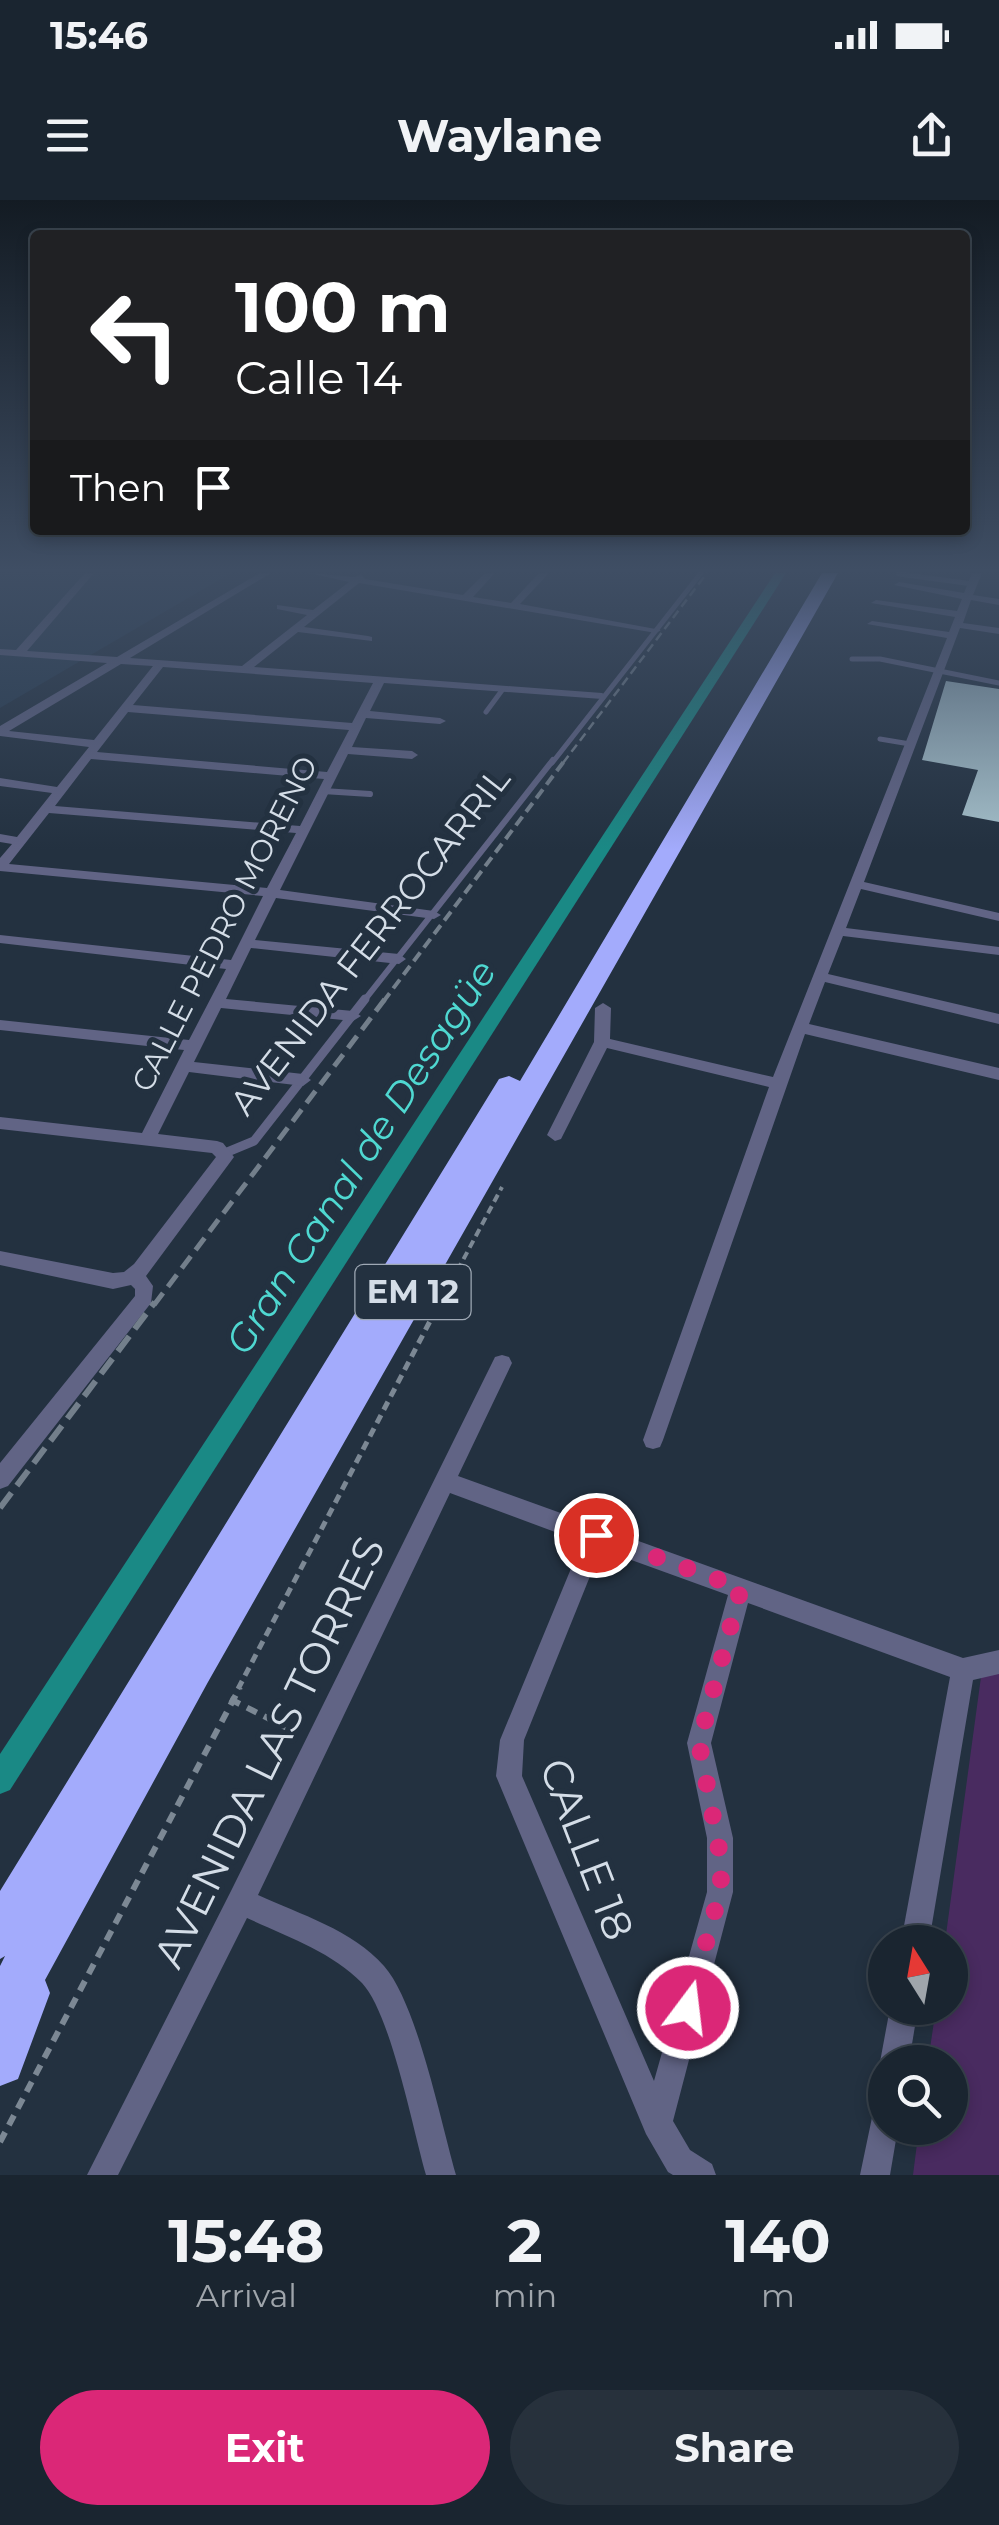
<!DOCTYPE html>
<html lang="en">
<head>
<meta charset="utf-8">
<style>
	:root { --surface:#1a2530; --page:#27313c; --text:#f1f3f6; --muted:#9fa5ab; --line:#38424c; --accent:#db2777 }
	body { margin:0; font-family:Montserrat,sans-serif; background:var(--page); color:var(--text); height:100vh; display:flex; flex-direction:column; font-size:38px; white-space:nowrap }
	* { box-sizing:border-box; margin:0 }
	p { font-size:32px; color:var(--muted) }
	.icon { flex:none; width:55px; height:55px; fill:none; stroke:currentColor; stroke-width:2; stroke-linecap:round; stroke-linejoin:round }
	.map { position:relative; height:1975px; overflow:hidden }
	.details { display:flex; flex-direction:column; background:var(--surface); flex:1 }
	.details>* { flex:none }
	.guide { position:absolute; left:30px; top:30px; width:940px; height:305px; border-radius:10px; box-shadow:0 5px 15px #0003,0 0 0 2px var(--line); background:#202124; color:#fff; overflow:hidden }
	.needle { width:65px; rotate:349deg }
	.buttons { position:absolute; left:868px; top:1725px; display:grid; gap:20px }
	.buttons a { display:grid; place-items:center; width:100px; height:100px; border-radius:50%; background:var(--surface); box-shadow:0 5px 15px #0003,0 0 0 2px var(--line); font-size:50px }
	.pin { position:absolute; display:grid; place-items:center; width:85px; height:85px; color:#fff; margin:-42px; border:5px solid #fff; border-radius:50%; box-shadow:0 2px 10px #0007 }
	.me { position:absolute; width:110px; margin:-55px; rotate:15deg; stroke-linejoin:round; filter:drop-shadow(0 0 8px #0008) }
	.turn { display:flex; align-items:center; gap:35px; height:210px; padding:0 40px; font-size:45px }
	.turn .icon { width:130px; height:130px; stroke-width:2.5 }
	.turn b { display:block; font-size:70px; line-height:85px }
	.then { display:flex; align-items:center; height:95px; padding:0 40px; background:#0003; gap:20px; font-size:38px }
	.eta { display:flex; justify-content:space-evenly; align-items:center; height:170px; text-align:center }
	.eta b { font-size:60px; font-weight:700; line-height:70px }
	.cta { display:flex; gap:20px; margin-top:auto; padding:20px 40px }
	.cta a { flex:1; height:115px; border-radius:60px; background:var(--accent); color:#fff; font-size:40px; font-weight:700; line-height:115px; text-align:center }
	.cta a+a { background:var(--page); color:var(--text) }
	.status { display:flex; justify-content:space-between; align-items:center; height:70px; padding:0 50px; background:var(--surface); direction:ltr }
	.status svg { height:28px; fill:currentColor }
	header { display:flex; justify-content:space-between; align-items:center; height:130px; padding:0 40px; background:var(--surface); font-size:45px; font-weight:700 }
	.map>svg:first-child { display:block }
	.built { fill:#283c50 }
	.green { fill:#492b60 }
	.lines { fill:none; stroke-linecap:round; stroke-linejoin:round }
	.canal { fill:#1a8985; fill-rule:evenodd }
	.building { fill:#a6c1cb }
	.path-far2 { stroke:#7c8894; stroke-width:4; stroke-dasharray:8 5; stroke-linecap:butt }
	.path-far1 { stroke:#7c8894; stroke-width:5; stroke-dasharray:9 6; stroke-linecap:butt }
	.path { stroke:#7c8894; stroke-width:6; stroke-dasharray:11 8; stroke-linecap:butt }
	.lane-far2 { stroke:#616485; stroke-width:5 }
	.lane-far1 { stroke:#616485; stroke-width:6 }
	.lane { stroke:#616485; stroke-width:9 }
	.street { fill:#616485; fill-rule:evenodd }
	.highway { fill:#a3abfc; fill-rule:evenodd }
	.rail-far3 { stroke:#737f8b; stroke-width:2.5; stroke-dasharray:9 5; stroke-linecap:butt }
	.rail-far2 { stroke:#737f8b; stroke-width:4; stroke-dasharray:11 6; stroke-linecap:butt }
	.rail-far1 { stroke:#737f8b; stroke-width:5; stroke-dasharray:15 8; stroke-linecap:butt }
	.rail { stroke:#737f8b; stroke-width:6; stroke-dasharray:19 9; stroke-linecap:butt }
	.route { stroke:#db2777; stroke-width:18; stroke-dasharray:0 32.4 }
	.labels { text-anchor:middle; stroke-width:10; stroke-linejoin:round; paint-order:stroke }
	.far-street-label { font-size:30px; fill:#d4dde7; stroke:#233140 }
	.shield { fill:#233140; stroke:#9fa9b5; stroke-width:2.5 }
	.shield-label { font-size:32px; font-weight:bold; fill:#d4dde7 }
	.street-label { font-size:35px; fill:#d4dde7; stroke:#233140 }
	.water-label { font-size:38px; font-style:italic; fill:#4fd8d1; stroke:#233140 }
	.near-street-label { font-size:42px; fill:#d4dde7; stroke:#233140 }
</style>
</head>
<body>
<div class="status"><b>15:46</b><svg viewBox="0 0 49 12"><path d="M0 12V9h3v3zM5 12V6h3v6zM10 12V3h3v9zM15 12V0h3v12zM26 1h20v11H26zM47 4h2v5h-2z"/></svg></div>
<header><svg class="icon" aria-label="menu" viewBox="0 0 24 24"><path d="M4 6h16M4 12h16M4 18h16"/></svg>Waylane<svg class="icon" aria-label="share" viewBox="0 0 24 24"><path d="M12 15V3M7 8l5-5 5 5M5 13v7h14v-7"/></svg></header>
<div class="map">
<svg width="999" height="1975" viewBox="0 0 999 1975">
	<rect width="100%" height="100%" fill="#233140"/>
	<!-- built -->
	<polygon class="built" points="0,373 231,373 0,508"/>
	<!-- green -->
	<polygon class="green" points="999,1471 999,1975 913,1975 919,1928 950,1928 950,1862 928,1862 936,1808 950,1808 950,1742 945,1742 981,1477"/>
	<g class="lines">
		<!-- canal -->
		<polygon class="canal" points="775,373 786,373 10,1590 0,1594 0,1554"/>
	</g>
	<!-- building -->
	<polygon class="building" points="946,481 999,489 999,622 962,615 978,570 922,560"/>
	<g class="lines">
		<!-- path-far2 -->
		<polyline class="path-far2" points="439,1105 502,987"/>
		<!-- path-far1 -->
		<polyline class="path-far1" points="238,1489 440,1102"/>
		<!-- path -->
		<g class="path">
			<polyline points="230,1499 297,1533"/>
			<polyline points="0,1942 240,1487"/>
		</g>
		<!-- lane-far2 -->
		<g class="lane-far2">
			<polyline points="899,374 973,384"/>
			<polyline points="852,459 880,459 999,483"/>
			<polyline points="486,512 503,489"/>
			<polyline points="880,539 910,544"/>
			<polyline points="552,563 701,373"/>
		</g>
		<!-- lane-far1 -->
		<g class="lane-far1">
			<polyline points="323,591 370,594"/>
			<polyline points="363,802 553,560"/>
		</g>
		<!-- lane -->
		<polyline class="lane" points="225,953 254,941 365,799"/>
		<!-- street -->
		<g class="street">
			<path d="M85 373H94L27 451 117 457 260 373H271L130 458 242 466 307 415 277 409V405L313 410 349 382 309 373 355 377 361 374 365 379 463 395 485 373H495L473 397 511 403 539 373H549L520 404 661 430 656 433 359 383 304 427 368 436 372 437V441L298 432 254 467 602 493 607 496 602 499 384 483 370 511 440 518 446 521 440 524 366 518 352 547 412 551 418 555 412 559 348 554 280 690 434 711 441 715 434 719 276 698 255 740 399 754 406 759 399 764 251 748 226 799 353 811 361 816 353 821 221 808 194 862 303 874 311 880 303 886 189 872 158 934 217 941 223 943 234 957 146 1076 153 1086 151 1103 8 1286 0 1289V1263L135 1096V1089L131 1085 113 1089 0 1065V1051L113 1073 124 1072 134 1064 216 957 212 953 0 929V917L142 933 184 850 0 830V820L189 840 226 769 0 743V735L231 760 263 696 0 671V658L12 644 0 642V634L17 637 52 593 0 586V578L57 587 89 547 0 536V526L107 463 0 455V449L16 450ZM121 464 153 466 94 540 9 531ZM163 467 373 483 352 523 133 505ZM128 512 349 530 327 572 97 552ZM91 559 324 579 300 626 55 606ZM49 613 296 633 267 688 9 664Z"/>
			<polygon points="972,373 982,373 973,395 999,399 999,405 971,400 963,423 999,428 999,434 960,428 864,682 999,713 999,721 861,689 846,728 999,747 999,755 843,736 828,774 999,814 999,824 825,782 809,824 999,868 999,880 805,834 663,1240 660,1247 653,1249 646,1247 643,1240 769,887 607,848 561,939 555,941 547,935 594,842 595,808 603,803 611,808 610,839 773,877 947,438 867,424 872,421 949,432 955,417 871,403 876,400 957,411 962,399 894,385 899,382 964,393"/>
			<path d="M502 1155 509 1157 512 1163 458 1276 963 1458 999 1450V1474L973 1480 929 1742H901L950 1477 748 1403 711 1543 733 1638V1692L673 1921 690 1950 712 1964 716 1975H673L668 1972 646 1934 496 1576 500 1540 582 1342 450 1293 258 1695C299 1714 353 1730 384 1766 417 1803 441 1923 456 1975H426C413 1930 391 1814 362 1783 332 1752 286 1736 247 1718L118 1975H87L231 1691 495 1157ZM601 1349 728 1395 687 1543 707 1638V1692L654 1881 522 1576 524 1540Z"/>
			<polygon points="890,1808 918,1808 909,1862 885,1862 885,1872 880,1862"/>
			<polygon points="885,1904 885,1928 898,1928 890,1975 860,1975 874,1908"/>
		</g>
		<!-- highway -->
		<polygon class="highway" points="822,373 838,373 208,1482 45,1780 50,1793 18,1879 0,1886 0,1766 5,1756 0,1759 0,1691 499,879 509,876 520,881"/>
		<!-- rail-far3 -->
		<polyline class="rail-far3" points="563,563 707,373"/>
		<!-- rail-far2 -->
		<polyline class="rail-far2" points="383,802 565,560"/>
		<!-- rail-far1 -->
		<polyline class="rail-far1" points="154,1105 385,799"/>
		<!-- rail -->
		<polyline class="rail" points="0,1308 155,1102"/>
	</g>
	<!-- sky -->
	<linearGradient id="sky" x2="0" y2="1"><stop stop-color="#131b23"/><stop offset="0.57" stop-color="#3f4e64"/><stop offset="1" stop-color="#3f4e64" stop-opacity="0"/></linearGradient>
	<rect width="999" height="650" fill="url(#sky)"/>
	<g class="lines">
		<!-- route -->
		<polyline class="route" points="596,1335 741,1388 699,1543 722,1665 720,1692 688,1808"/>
	</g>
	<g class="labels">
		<!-- far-street labels -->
		<g class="far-street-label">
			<text transform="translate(225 724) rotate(-63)" y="10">CALLE PEDRO MORENO</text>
		</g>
		<!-- shield labels -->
		<rect class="shield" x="355.5" y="1065" width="115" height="54" rx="8"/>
		<g class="shield-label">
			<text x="413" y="1103">EM 12</text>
		</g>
		<!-- street labels -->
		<g class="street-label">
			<text transform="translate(370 741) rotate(-52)" y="12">AVENIDA FERROCARRIL</text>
		</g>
		<!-- water labels -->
		<g class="water-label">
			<text transform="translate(361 957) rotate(-57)" y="13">Gran Canal de Desagüe</text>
		</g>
		<!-- near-street labels -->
		<g class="near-street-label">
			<text transform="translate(269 1552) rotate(-64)" y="15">AVENIDA LAS TORRES</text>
			<text transform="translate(587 1649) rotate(69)" y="15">CALLE 18</text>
		</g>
	</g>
</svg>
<div class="buttons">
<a><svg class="needle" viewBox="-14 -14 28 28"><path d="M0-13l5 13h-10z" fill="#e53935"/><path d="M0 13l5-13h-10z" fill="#9fa5ab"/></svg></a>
<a><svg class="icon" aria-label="search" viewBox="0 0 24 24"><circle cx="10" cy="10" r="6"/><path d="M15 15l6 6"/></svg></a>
</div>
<div class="pin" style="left:596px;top:1335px;background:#d93025"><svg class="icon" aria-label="arrive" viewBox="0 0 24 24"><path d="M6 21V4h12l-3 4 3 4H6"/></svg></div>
<svg class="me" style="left:688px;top:1808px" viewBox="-20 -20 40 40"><circle r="17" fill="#db2777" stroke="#fff" stroke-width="3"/><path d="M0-11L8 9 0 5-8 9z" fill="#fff"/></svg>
<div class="guide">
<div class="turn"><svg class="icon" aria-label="left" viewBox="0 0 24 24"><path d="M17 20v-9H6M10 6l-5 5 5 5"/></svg><div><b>100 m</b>Calle 14</div></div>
<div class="then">Then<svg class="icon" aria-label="arrive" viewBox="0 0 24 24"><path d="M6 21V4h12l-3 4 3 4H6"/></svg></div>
</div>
</div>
<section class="details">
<div class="eta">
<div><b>15:48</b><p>Arrival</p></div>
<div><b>2</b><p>min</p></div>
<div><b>140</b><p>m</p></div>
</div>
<div class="cta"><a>Exit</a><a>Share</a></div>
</section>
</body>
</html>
